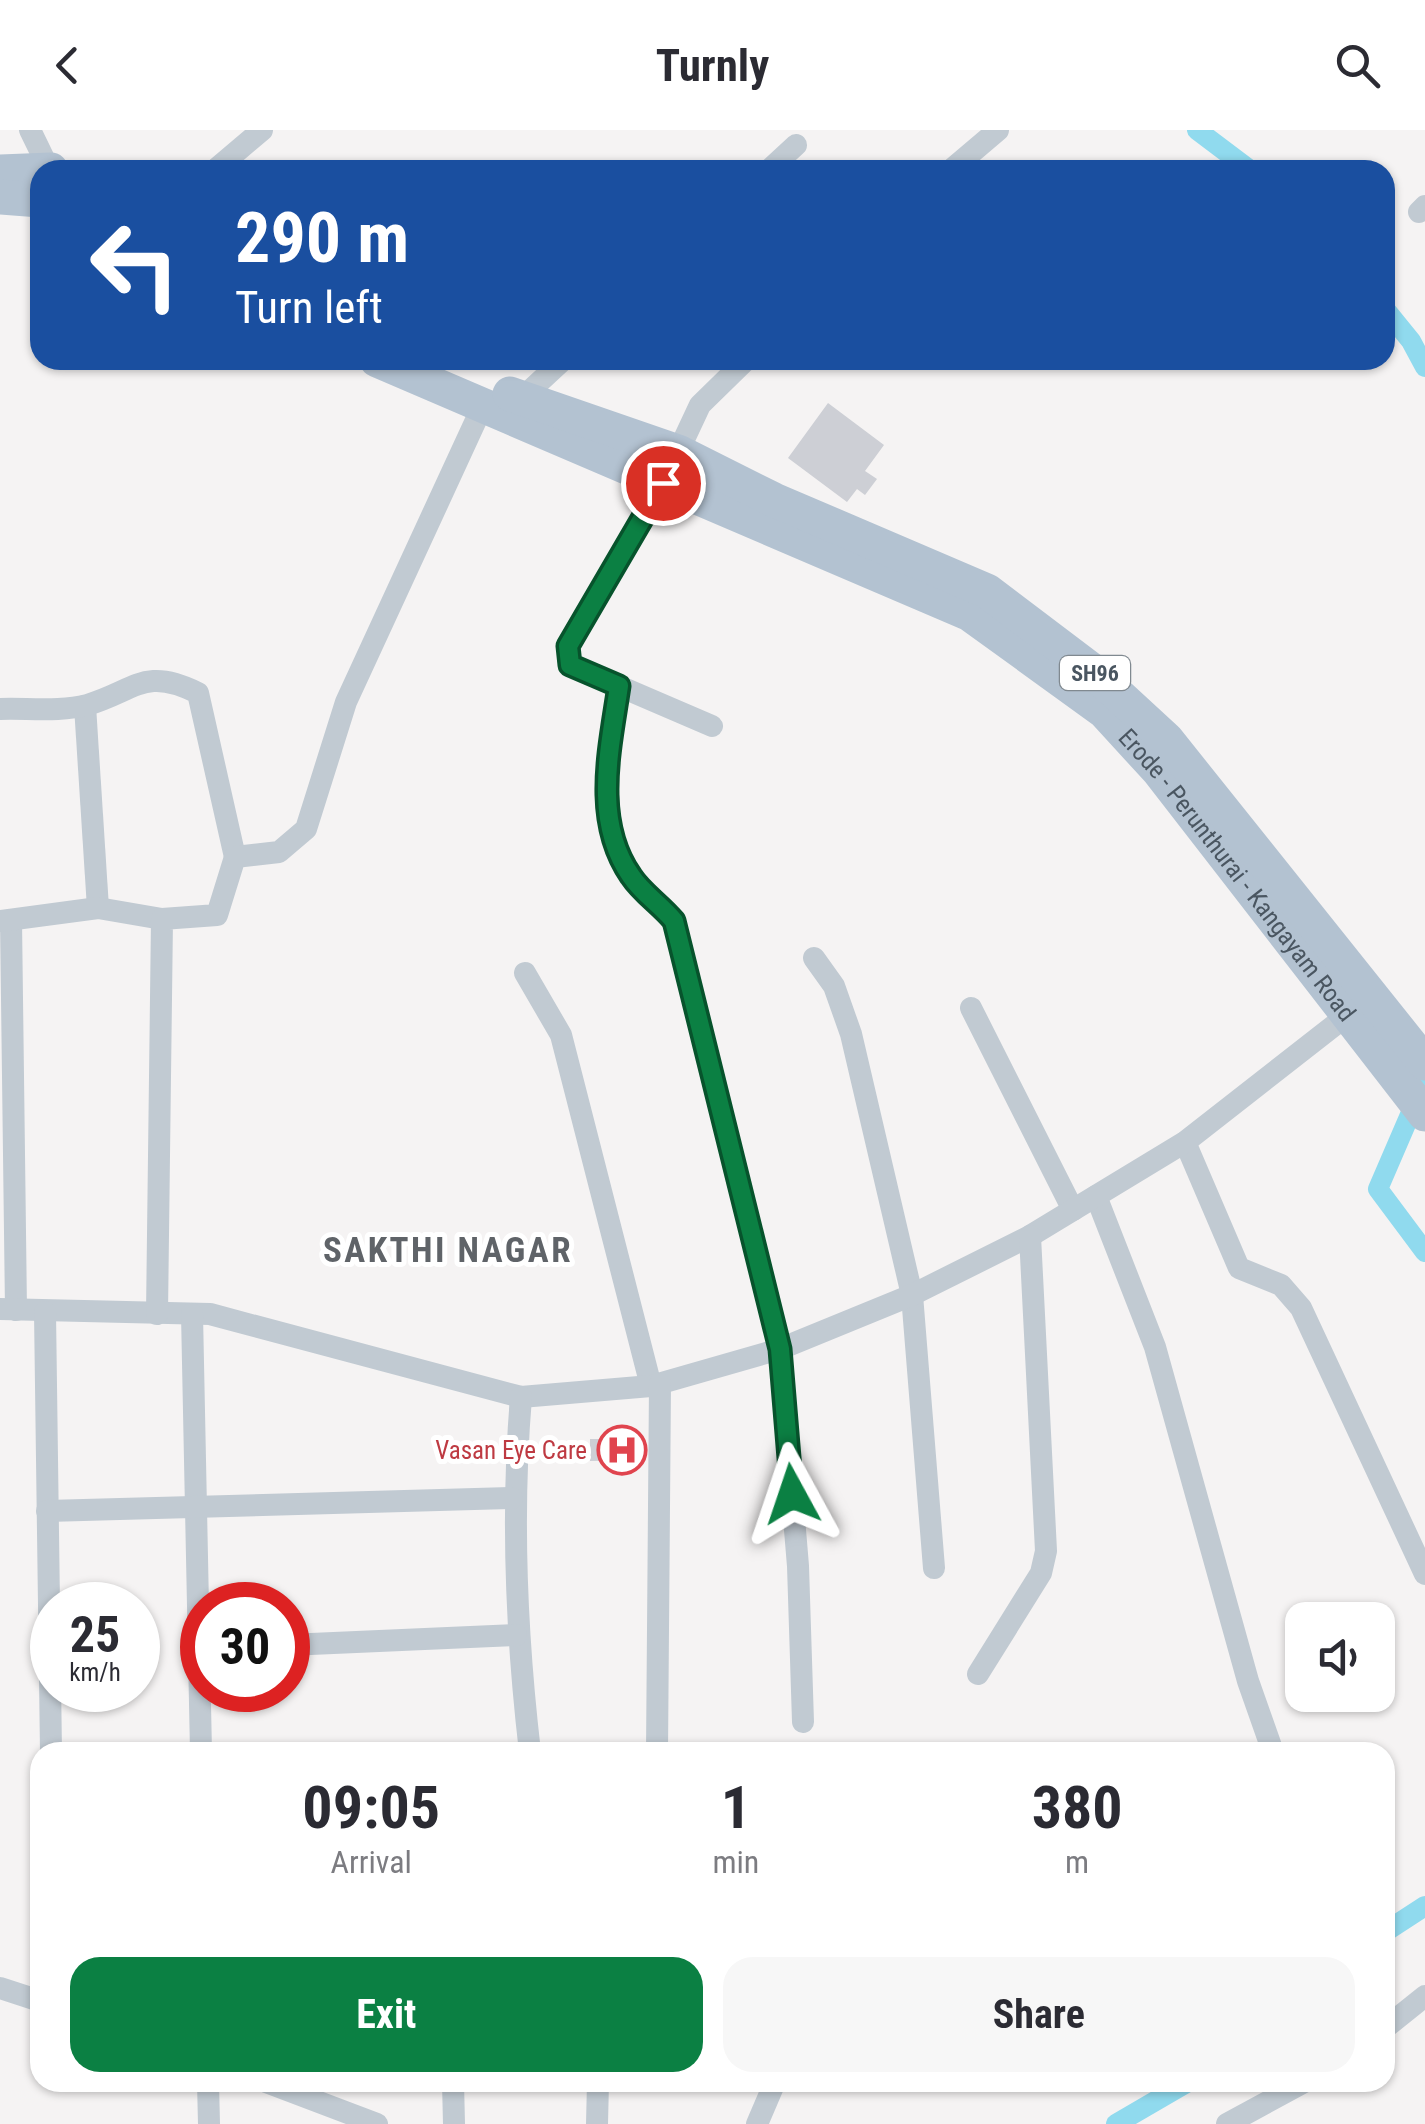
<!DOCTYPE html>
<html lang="en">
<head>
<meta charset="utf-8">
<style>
	:root { --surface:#fff; --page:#f7f7f7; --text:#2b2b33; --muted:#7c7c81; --accent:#0b8043 }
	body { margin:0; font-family:"Roboto Condensed",sans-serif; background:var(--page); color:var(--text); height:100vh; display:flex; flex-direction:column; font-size:38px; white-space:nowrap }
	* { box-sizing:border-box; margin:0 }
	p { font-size:32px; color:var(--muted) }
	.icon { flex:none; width:55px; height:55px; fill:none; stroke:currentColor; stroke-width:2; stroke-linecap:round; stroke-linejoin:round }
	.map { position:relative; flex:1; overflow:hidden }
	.side { position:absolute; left:30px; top:1612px; width:1365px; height:350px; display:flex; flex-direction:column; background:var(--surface); border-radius:30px; box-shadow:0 2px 8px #0004 }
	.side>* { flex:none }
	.banner { position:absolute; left:30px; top:30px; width:1365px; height:210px; border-radius:30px; box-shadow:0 2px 8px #0004; background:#1a4fa0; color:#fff; overflow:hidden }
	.controls { position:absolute; left:1285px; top:1472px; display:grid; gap:20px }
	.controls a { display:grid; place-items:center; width:110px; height:110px; border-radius:20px; background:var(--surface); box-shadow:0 2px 8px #0004; font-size:50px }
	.speed { position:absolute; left:30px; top:1452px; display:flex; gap:20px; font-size:50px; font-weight:700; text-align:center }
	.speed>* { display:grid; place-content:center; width:130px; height:130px; border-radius:50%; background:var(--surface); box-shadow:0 2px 8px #0004; line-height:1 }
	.speed small { font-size:25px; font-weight:400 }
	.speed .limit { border:15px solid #d22; background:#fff; color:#111 }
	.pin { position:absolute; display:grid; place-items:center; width:85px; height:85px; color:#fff; margin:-42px; border:5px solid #fff; border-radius:50%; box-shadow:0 2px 10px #0007 }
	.me { position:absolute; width:110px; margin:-55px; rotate:355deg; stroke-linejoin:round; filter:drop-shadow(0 0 8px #0008) }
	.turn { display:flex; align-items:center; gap:35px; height:210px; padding:0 40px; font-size:45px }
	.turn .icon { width:130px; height:130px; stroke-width:2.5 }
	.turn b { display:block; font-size:70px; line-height:85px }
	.eta { display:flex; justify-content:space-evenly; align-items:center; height:170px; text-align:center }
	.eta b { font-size:60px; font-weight:700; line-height:70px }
	.cta { display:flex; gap:20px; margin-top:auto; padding:20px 40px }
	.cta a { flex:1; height:115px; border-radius:30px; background:var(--accent); color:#fff; font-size:40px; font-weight:700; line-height:115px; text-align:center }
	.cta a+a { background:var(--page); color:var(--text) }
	header { display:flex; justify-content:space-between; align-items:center; height:130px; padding:0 40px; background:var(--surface); font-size:45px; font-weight:700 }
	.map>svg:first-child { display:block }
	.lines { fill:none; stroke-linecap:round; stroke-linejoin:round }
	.canal { stroke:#90daee; stroke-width:20 }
	.building { fill:#cdcfd5 }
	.street { stroke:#c1cad2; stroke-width:22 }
	.primary { stroke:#b3c2d1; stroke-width:35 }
	.route-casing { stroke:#07532c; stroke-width:25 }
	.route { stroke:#0b8043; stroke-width:18 }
	.labels { text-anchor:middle; stroke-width:10; stroke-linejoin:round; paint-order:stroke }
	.shield { fill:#fff; stroke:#808990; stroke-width:2.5 }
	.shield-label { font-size:22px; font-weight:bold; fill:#4a5661 }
	.street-label { font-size:25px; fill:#4a5661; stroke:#fff }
	.health-label { font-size:25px; fill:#be3a42; stroke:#fff; text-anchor:end }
	.district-label { font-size:35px; font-weight:bold; letter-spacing:2.5px; fill:#5f6368; stroke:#fff }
</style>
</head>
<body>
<header><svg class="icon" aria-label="back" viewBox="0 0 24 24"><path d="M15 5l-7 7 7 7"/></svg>Turnly<svg class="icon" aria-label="search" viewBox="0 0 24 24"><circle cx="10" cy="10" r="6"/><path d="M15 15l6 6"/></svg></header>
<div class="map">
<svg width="1425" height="1994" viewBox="0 0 1425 1994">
	<rect width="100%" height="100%" fill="#f5f3f3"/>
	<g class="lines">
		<!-- canal -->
		<g class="canal">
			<polyline points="1197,0 1250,40"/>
			<polyline points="1385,179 1411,211 1425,237"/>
			<polyline points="1425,950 1378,1059 1425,1122"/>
			<polyline points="1385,1802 1425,1776"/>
			<polyline points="1116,1994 1188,1952"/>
		</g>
	</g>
	<!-- building -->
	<g class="building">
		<polygon points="828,273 884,315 865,341 877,349 865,365 857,359 847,372 788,328"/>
		<polygon points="590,1309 636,1309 637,1330 590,1331"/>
	</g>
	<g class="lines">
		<!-- street -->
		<g class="street">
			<polyline points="30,0 49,39"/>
			<polyline points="215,40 262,0"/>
			<polyline points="769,40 796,15"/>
			<polyline points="951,40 998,0"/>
			<polyline points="1419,82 1425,76"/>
			<polyline points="522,268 563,230"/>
			<polyline points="678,322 700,275 746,230"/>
			<polyline points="663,353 568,516 570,535 712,596"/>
			<path d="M619 556C610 618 592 690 631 746 642 763 661 775 674 791L780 1219 798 1436 803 1592"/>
			<polyline points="85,576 98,778"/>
			<path d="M0 579C27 578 61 582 87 575 135 561 144 536 198 563L235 727"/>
			<polyline points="11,790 16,1180"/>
			<polyline points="0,791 98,778 162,789"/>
			<polyline points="814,828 834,856 851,904 912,1165 934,1438"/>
			<polyline points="525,843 561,905 651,1256"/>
			<polyline points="971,878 1073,1080"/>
			<polyline points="1185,1012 1239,1138 1281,1155 1301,1178 1425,1444"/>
			<polyline points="1096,1066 1155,1217 1248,1551 1273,1622"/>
			<polyline points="0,1179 210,1184 521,1267 651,1256 780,1219 912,1165 1030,1106 1185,1012 1350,883"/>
			<polyline points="45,1182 51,1622"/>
			<polyline points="157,1184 162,789 217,785 235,727 279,722 306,699 346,572 483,275"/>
			<polyline points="192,1184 201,1622"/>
			<path d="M521 1267C511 1387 516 1502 530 1622"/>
			<polyline points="47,1381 512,1368"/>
			<polyline points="288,1515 516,1505"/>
			<polyline points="978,1544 1041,1443 1046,1421 1030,1106"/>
			<polyline points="657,1622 660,1254"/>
			<polyline points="0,1858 40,1871"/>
			<polyline points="1385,1898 1425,1866"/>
			<polyline points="208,1952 209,1994"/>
			<polyline points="266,1952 377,1994"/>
			<polyline points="453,1952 454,1994"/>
			<polyline points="597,1994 598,1952"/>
			<polyline points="757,1994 775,1952"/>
			<polyline points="1227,1994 1304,1952"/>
		</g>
		<!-- primary -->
		<g class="primary">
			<polyline points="0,42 51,40"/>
			<polyline points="0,67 40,70"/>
			<path id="s1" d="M377 230 970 484 1104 581 1159 641 1425 984"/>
			<polyline points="510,264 678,322 774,370 987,461 1090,539 1166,609 1425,933"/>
		</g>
	</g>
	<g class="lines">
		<!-- route casing -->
		<g class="route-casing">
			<path id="route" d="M663 353 568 516 570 535 619 556C610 618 592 690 631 746 642 763 661 775 674 791L780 1219 792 1364"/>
		</g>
		<!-- route -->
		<use href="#route" class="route"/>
	</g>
	<!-- icons -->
	<defs>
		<g id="hospital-ring" transform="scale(2.5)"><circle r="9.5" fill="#fff" stroke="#e0444e" stroke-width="1.5"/><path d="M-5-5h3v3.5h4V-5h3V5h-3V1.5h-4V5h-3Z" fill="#e0444e"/></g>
	</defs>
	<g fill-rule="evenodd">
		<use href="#hospital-ring" x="622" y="1320"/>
	</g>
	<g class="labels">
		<!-- shield labels -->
		<rect class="shield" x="1060" y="526" width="70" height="34" rx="8"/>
		<g class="shield-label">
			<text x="1095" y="551">SH96</text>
		</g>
		<!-- street labels -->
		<g class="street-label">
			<text dy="9" stroke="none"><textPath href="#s1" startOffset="1022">Erode - Perunthurai - Kangayam Road</textPath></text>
		</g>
		<!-- health labels -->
		<g class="health-label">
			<text x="587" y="1329">Vasan Eye Care</text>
		</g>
		<!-- district labels -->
		<g class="district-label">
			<text x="448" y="1132">SAKTHI NAGAR</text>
		</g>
	</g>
</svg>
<div class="controls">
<a><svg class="icon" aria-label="sound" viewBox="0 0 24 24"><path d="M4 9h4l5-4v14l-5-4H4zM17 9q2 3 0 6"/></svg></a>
</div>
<div class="speed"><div>25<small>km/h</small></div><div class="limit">30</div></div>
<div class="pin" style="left:663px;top:353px;background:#d93025"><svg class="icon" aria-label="arrive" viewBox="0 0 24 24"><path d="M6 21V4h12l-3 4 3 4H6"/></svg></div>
<svg class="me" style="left:792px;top:1364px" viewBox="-20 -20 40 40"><path d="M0-17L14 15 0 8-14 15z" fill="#0b8043" stroke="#fff" stroke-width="4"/></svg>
<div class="banner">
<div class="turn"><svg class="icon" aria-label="left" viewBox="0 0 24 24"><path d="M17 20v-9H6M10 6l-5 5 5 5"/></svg><div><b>290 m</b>Turn left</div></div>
</div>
<section class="side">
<div class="eta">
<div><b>09:05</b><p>Arrival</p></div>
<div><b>1</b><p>min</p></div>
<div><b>380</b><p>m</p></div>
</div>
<div class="cta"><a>Exit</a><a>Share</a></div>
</section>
</div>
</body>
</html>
